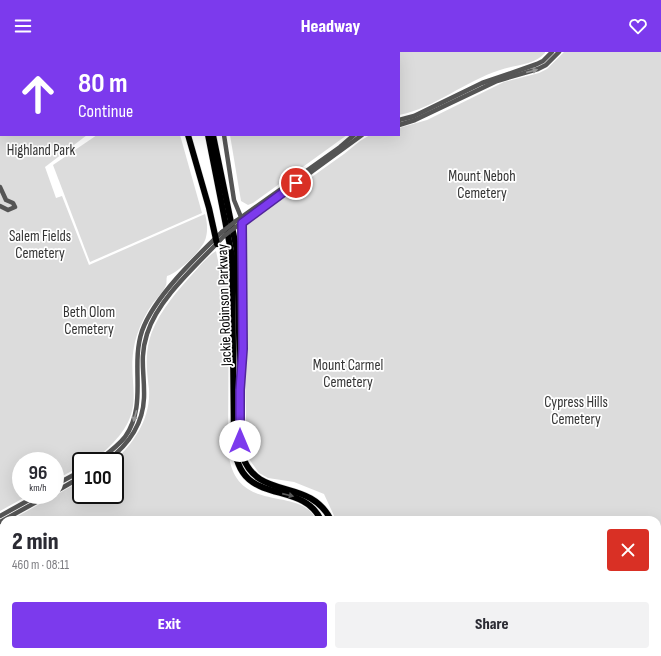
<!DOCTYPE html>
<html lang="en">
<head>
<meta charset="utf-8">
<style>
	:root { --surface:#fff; --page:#f2f2f3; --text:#2b2b33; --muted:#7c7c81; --accent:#7c3aed }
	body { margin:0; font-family:"Sofia Sans Condensed",sans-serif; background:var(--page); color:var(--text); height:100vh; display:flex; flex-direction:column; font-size:15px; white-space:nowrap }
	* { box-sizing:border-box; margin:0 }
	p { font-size:13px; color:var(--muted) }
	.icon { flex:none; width:22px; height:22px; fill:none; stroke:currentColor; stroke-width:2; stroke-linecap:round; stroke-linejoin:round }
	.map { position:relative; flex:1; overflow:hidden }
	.details { position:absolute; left:0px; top:464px; width:661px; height:140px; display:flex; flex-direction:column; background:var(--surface); border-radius:12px 12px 0 0; box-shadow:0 4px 16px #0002 }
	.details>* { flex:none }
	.banner { position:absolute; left:0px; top:0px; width:400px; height:84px; box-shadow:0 4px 16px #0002; background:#7c3aed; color:#fff; overflow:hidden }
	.speed { position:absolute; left:12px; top:400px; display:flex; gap:8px; font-size:20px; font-weight:700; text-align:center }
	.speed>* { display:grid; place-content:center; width:52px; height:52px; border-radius:50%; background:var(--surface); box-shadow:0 4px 16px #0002; line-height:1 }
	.speed small { font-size:10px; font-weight:400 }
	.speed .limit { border:2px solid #111; border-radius:6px; background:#fff; color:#111 }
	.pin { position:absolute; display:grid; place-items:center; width:34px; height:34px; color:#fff; margin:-17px; border:2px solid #fff; border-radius:50%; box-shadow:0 1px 4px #0007 }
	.me { position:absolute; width:44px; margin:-22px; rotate:0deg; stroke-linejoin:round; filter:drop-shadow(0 0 3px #0008) }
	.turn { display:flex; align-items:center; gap:14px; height:84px; padding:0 12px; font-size:18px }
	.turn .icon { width:52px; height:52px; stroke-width:2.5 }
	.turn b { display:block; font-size:28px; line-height:34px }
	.round { display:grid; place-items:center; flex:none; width:42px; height:42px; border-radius:4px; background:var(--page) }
	.head { display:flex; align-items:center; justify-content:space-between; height:68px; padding:0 12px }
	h1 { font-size:24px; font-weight:800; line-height:30px }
	.action { display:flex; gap:8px; margin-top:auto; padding:8px 12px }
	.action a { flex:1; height:46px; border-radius:4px; background:var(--accent); color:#fff; font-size:16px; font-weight:800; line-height:46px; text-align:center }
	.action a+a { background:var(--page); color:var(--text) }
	header { display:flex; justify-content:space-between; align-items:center; height:52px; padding:0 12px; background:var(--accent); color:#fff; font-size:18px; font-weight:800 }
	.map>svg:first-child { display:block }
	.green { fill:#dcdcdc }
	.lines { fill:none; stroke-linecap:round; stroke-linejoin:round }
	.highway-casing { stroke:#dbdbdb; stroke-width:7 }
	.minor { stroke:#555; stroke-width:4.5 }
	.highway { stroke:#000; stroke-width:6 }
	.minor-bridge { stroke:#555; stroke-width:4.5 }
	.oneway { fill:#999 }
	.oneway2 { fill:#595959 }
	.route-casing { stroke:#51269a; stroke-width:10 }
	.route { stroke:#7c3aed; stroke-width:7 }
	.labels { text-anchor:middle; stroke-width:3.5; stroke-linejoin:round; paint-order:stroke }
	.park-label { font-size:15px; fill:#333; stroke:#fff }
	.street-label { font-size:15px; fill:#000; stroke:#fff }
</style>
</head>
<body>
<header><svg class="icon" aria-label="menu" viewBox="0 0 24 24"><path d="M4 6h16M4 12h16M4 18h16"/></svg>Headway<svg class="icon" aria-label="heart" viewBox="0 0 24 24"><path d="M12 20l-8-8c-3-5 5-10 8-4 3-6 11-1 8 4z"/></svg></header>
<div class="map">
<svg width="661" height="604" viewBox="0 0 661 604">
	<rect width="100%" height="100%" fill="#fff"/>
	<!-- green -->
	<g class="green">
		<path d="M0 0H185L1 1V83H87L45 115 56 146 62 144 89 213 205 162C207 169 208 178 206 185 204 197 178 221 167 224 166 227 167 231 166 233 164 239 157 246 153 251 146 261 141 271 137 283 122 330 152 353 110 394 101 403 93 409 81 409V414L55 428V409H21V443H29L0 459Z"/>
		<path d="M217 0H545V1C535 13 514 13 500 18 465 29 435 56 399 63V1Z"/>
		<polygon points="564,0 661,0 661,604 459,604 455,600 657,600 657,468 336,468 324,442 294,430 268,426 259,421 249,407 247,399 244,296 246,172 344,102 360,89 370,83 399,83 399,76 427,68 504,30 539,21 547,17"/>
		<polygon points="97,83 180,83 202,161 90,210 53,113"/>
		<polygon points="230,83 347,83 253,151 248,153 241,149"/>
		<path d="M216 199 222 227 229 228 228 394C231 467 300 431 316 468H11L81 429V443H115L114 409C134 391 151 366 149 337 147 321 145 306 149 289 155 266 172 245 188 227 197 218 206 205 216 199Z"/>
		<polygon points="4,472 4,600 427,600 431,604 0,604 0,474"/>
	</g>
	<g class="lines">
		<!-- highway casing -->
		<g class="highway-casing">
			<g id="highway">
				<polyline points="192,0 193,1"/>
				<polyline points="197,0 197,1"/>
				<polyline points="188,83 209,156 217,192"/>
				<path d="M208 83 232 204 234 389C237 458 300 425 321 468"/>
				<path d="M213 83 237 199 242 403C258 450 309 424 331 468"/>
				<polyline points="242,308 242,171"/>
				<polyline points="436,600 440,604"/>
				<polyline points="447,600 451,604"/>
			</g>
		</g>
		<!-- minor -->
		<g class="minor">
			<polyline points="212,0 212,1"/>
			<polyline points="399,68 414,64 482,31 537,12 543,9 552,0"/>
			<polyline points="399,73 415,68 497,29 538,17 546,13 559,0"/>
			<polyline points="224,83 234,148 241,165"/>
			<polyline points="0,135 6,148 13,151 15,155 8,158 0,154"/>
			<polyline points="236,169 340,95 354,83"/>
			<polyline points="240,172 362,83"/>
			<path d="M98 409C107 402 118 394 125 385 148 352 130 315 142 279 154 245 196 205 222 180"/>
			<path d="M107 409C128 393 143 373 144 346 145 322 139 307 147 282 158 246 198 212 224 184"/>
			<polyline points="55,433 81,419"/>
			<polyline points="55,440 81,425"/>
			<polyline points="0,464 38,443"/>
			<polyline points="0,470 49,443"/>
		</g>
		<!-- highway -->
		<use href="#highway" class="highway"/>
		<!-- minor-bridge -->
		<g class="minor-bridge">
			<polyline points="222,180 236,169"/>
			<polyline points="224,184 237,174"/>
		</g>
	</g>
	<!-- one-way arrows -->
	<defs><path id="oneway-solid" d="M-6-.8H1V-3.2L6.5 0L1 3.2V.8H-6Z"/></defs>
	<g class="oneway">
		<use href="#oneway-solid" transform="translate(532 19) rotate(-15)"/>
		<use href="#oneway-solid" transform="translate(135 364) rotate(106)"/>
	</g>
	<use class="oneway2" href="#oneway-solid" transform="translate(288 443) rotate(13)"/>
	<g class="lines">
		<!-- route casing -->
		<g class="route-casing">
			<polyline id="route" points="240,389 240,338 243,297 242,171 296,131"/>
		</g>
		<!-- route -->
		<use href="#route" class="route"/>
	</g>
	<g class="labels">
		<!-- park labels -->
		<g class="park-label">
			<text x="41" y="103">Highland Park</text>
			<text x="482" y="129">Mount Neboh<tspan x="482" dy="17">Cemetery</tspan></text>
			<text x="40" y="189">Salem Fields<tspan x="40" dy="17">Cemetery</tspan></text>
			<text x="89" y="265">Beth Olom<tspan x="89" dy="17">Cemetery</tspan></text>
			<text x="348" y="318">Mount Carmel<tspan x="348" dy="17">Cemetery</tspan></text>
			<text x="576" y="355">Cypress Hills<tspan x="576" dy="17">Cemetery</tspan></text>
		</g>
		<!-- street labels -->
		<g class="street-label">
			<text transform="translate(224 253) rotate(-92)" y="5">Jackie Robinson Parkway</text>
		</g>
	</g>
</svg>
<div class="speed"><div>96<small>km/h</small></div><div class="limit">100</div></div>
<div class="pin" style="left:296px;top:131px;background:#d93025"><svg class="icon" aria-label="arrive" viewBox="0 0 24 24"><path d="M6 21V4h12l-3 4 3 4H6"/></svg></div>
<svg class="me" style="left:240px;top:389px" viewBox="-20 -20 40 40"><circle r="19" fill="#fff"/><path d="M0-13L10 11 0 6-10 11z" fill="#7c3aed"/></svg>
<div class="banner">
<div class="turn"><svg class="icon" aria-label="ahead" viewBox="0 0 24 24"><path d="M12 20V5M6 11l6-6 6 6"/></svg><div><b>80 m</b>Continue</div></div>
</div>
<section class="details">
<div class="head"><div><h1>2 min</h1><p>460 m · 08:11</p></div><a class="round" style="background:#d93025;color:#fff"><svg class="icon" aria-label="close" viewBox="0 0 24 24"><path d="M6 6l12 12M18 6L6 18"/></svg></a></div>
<div class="action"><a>Exit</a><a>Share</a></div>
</section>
</div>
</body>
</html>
